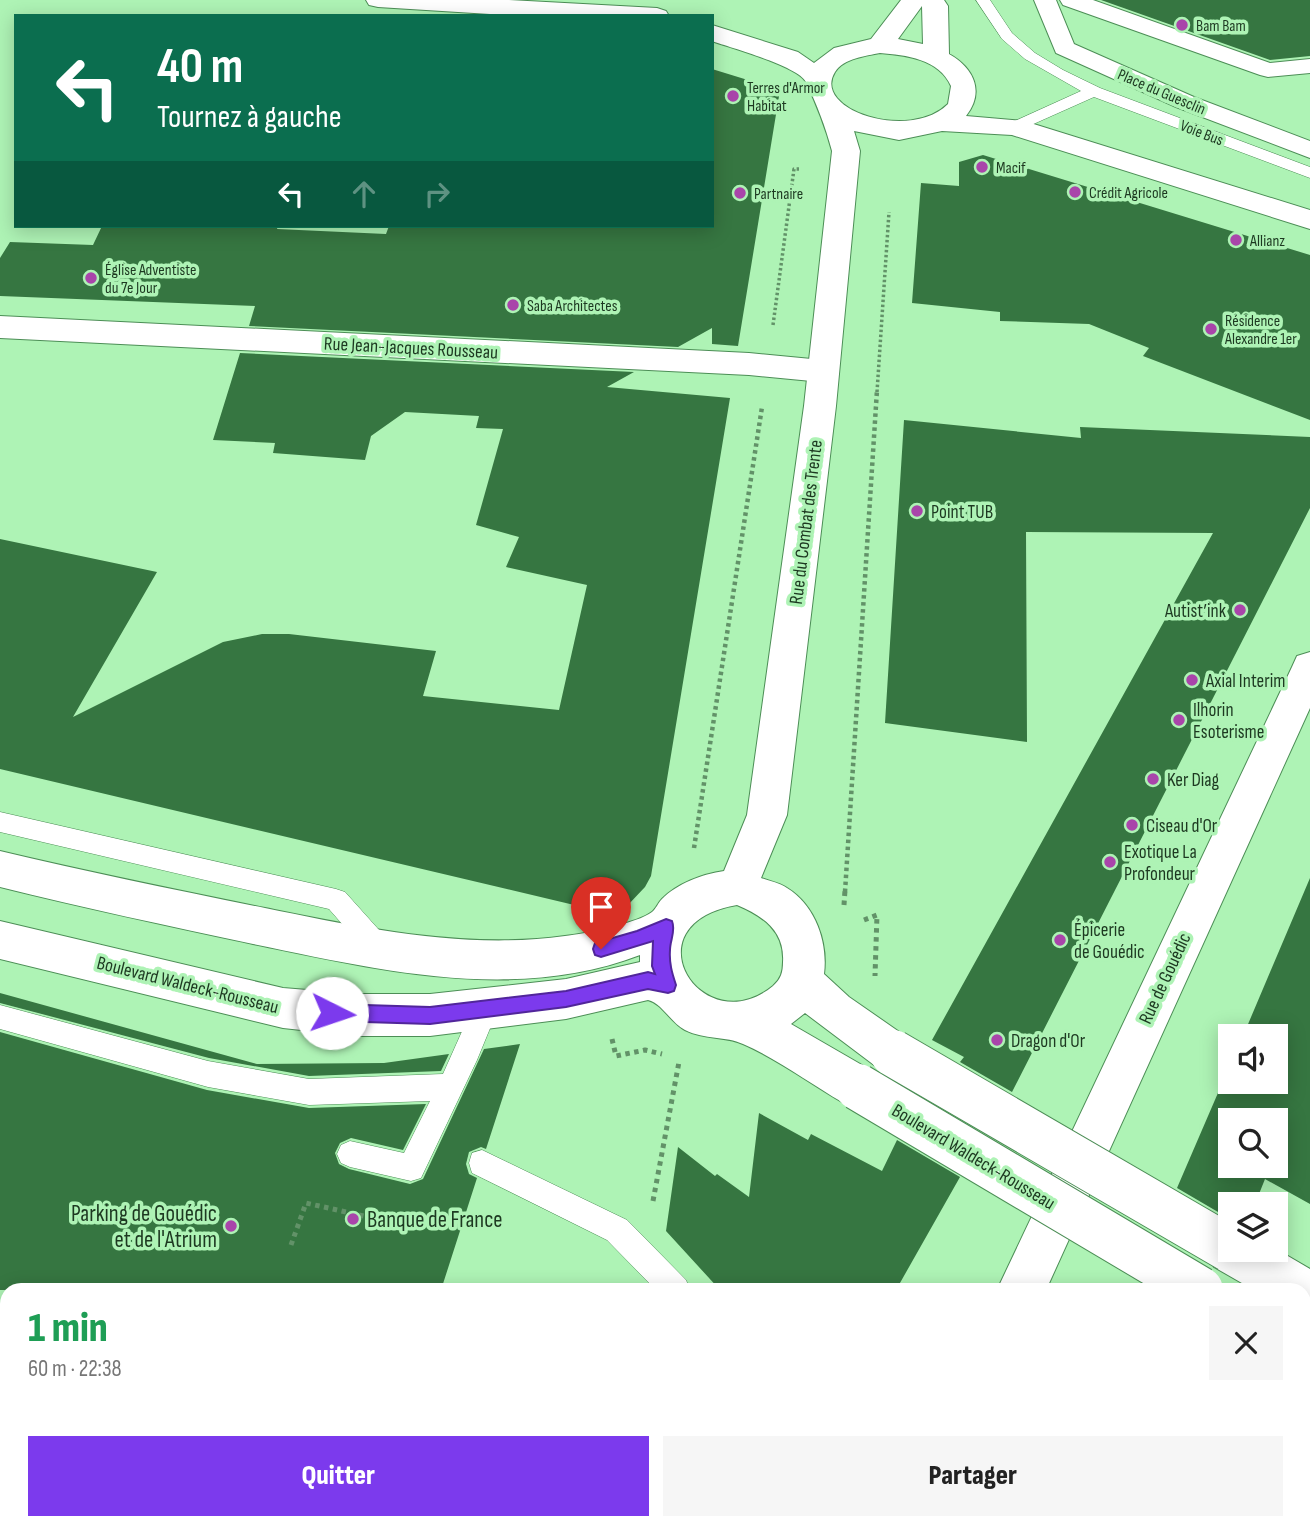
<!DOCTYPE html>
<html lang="fr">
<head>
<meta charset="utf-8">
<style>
	:root { --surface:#fff; --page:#f6f6f6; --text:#222; --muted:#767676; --accent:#7c3aed }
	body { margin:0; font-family:"Sofia Sans Condensed",sans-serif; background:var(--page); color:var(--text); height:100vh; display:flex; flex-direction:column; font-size:26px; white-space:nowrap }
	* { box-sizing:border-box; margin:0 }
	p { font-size:23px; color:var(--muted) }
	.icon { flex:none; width:38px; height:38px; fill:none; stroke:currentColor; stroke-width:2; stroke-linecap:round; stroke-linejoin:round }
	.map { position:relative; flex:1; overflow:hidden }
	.side { position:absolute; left:0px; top:1283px; width:1311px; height:247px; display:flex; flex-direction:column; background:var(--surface); border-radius:21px 21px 0 0; box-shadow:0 4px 18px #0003 }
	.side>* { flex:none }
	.guide { position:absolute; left:14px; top:14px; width:700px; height:214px; border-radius:0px; box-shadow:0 4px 18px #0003; background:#0b6e4f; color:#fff; overflow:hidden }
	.tools { position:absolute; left:1218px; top:1024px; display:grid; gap:14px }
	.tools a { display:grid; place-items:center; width:70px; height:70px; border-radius:0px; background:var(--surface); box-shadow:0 4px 18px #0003; font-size:35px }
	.pin { position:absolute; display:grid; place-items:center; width:60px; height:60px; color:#fff; margin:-72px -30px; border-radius:50% 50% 50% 0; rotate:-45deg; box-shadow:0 0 7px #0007 }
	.pin .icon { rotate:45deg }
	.me { position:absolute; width:77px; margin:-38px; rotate:94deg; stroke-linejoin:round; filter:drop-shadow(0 0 5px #0008) }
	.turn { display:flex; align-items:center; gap:24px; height:147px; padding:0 28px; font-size:32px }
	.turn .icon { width:91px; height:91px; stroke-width:2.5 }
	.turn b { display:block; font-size:49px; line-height:60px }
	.lanes { display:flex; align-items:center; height:66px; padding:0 28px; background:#0003; justify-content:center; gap:35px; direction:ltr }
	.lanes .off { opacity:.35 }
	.round { display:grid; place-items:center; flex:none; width:74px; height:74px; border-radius:0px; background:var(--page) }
	.headline { display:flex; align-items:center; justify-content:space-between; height:119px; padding:0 28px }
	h1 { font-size:42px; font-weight:800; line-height:52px; color:#1e9e55 }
	.button { display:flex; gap:14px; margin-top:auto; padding:14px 28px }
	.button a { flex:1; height:80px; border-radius:0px; background:var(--accent); color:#fff; font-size:28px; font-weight:800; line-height:80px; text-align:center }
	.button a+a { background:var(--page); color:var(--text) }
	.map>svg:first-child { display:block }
	.building { fill:#367641; fill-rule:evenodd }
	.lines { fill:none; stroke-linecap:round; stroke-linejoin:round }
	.service-casing { stroke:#4c8e56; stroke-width:1 }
	.pedestrian-casing { stroke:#4c8e56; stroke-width:2 }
	.minor-casing { stroke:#4c8e56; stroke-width:2 }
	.secondary-casing { stroke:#4c8e56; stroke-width:2 }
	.path-far2 { stroke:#629268; stroke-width:3.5; stroke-dasharray:2.5 2.5; stroke-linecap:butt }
	.path-far1 { stroke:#629268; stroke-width:4.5; stroke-dasharray:3.5 3.5; stroke-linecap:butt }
	.path { stroke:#629268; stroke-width:5; stroke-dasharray:4.5 4.5; stroke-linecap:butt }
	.service { fill:#fff; fill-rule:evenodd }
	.pedestrian { fill:#fff; fill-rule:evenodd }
	.minor { fill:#fff; fill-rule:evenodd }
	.secondary { fill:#fff; fill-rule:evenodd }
	.secondary-bridge-casing { stroke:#4c8e56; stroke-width:48; stroke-linecap:butt }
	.secondary-bridge { stroke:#fff; stroke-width:46 }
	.route { fill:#7c3aed; stroke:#51269a; stroke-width:2 }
	.poi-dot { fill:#a945aa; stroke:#aef3b5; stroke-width:2.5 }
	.labels { text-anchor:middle; stroke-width:7; stroke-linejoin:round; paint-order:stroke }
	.far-poi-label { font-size:16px; fill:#1d3921; stroke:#aef3b5; text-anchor:start }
	.far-street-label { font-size:16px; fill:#1d3921; stroke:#aef3b5 }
	.street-label { font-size:19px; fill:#1d3921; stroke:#aef3b5 }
	.poi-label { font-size:19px; fill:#1d3921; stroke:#aef3b5; text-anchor:start }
	.near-poi-label { font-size:23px; fill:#1d3921; stroke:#aef3b5; text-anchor:end }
</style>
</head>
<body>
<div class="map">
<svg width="1310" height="1529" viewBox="0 0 1310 1529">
	<rect width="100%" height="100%" fill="#aef3b5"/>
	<!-- building -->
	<g class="building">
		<polygon points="1101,0 1310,0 1310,56 1270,60"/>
		<polygon points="712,69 780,90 738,346 712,344 712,328 678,347 249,326 255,306 0,296 0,258 10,242 93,245 102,226 278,226 277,229 386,234 389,226 712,226"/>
		<polygon points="983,155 1310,255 1310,420 1143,356 1149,348 1089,324 1000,321 1000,312 912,303 921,183 959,186 959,162"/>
		<polygon points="240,353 634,372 607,387 730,398 651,876 645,887 627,906 612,914 0,769 0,539 157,572 73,717 223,642 262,634 289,634 436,651 423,696 559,710 587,585 506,567 519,537 476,525 503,429 476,428 479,416 405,412 371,436 365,460 273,453 275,443 213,440"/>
		<polygon points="904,420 1081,438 1080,427 1310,437 1310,508 1012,1092 960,1062 964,1057 932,1040 1213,533 1026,532 1027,742 885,723"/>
		<path d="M1310 878V1204L1265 1179 1255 1204H1230V1219L1177 1188 1230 1065V1082H1276V1036H1243ZM1230 1120H1276V1166H1230Z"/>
		<polygon points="0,993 257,1064 384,1063 449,1054 441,1071 309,1076 209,1058 0,1003"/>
		<polygon points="0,1032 207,1090 309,1108 426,1104 403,1150 351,1138 340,1143 335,1153 339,1164 349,1169 410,1184 423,1179 484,1049 520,1044 486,1149 481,1147 469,1152 466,1164 469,1174 477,1178 441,1290 0,1290"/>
		<polygon points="759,1113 808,1140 811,1134 882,1171 897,1140 960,1177 896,1290 720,1290 666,1231 678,1147 715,1176 717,1174 749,1197"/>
	</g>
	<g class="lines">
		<!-- service casing -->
		<g class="service-casing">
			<g id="service">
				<polygon points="976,0 990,0 1012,33 1035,53 1063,70 1100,88 1310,167 1310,178 1094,97 1020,130 1008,130 1006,127 1008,124 1081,91 1025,59 1002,39"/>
				<polygon points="0,812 336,889 345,892 388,940 391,948 388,956 379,959 370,956 329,909 0,832"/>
				<polygon points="485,997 494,1000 498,1009 477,1060 421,1178 411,1181 350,1167 341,1163 337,1154 341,1145 350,1141 404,1153 430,1101 309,1105 208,1087 0,1029 0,1005 208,1061 309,1079 443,1074 476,1000"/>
				<polygon points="482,1150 627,1220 686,1280 690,1290 656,1290 607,1240 472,1173 469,1163 472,1153"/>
			</g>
		</g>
		<!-- pedestrian casing -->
		<g class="pedestrian-casing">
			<g id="pedestrian">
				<polygon points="1034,0 1056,0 1074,44 1194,97 1310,141 1310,158 1176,107 1056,53"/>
				<polygon points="1060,0 1093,0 1270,63 1310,59 1310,73 1268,77 1260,75 1063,5"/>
			</g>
		</g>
		<!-- minor casing -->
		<g class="minor-casing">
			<polygon id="minor" points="0,316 749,353 822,360 833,363 838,371 833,379 822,382 749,375 0,338"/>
		</g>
		<!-- secondary casing -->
		<g class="secondary-casing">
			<g id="secondary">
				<polygon points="366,0 509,0 657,8 666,11 669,16 521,16 378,7 369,5"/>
				<path d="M901 0H944L948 6 949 54C974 68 985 92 966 116L1024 121 1310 210V229L1012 135 942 131 899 140 854 131 860 151 836 406 787 815 761 878C769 881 780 883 787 888 816 906 828 943 824 974L849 997 908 1038 915 1053 908 1068 893 1074 878 1068 805 1013 791 1024 874 1072 880 1087 874 1102 858 1109 842 1102C811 1084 776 1058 743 1044 726 1036 705 1040 685 1030 671 1023 662 1003 648 1000L566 1019 430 1036H356L283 1028 0 959V921L283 988 356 994H430L566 979 640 962V955C515 1003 379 970 253 944 169 926 84 908 0 887V851C88 872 176 890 265 908 363 928 465 950 565 936 584 934 638 923 652 912 656 909 658 903 662 899 677 884 702 874 724 871L747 815 804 406 832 151C825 125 817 105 806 82 798 66 731 48 712 41V25L798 52 814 63 834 48 871 39ZM922 6 923 44 898 39ZM880 53C906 55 939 59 951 86L948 104C910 142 811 110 835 72 844 58 866 56 880 53ZM737 905C763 916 785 931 783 962 783 972 781 979 773 986 702 1044 626 924 737 905Z"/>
				<polygon points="1310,652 1310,708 1046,1290 997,1290 1292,667 1297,656"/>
				<polygon points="1230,1227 1230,1250 1276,1249 1310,1269 1310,1310 1304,1313 1304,1290 1254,1290 1214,1267 1207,1250 1214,1233"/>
				<polygon points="1304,1328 1310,1330 1310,1379 1304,1377"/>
				<polygon points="869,1522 921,1522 918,1529 866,1529"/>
			</g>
		</g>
		<!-- path-far2 -->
		<g class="path-far2">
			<polyline points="773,325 794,169 799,169"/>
			<polyline points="877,392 889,212"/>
		</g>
		<!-- path-far1 -->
		<g class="path-far1">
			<polyline points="694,848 762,407"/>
			<polyline points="845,892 877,390"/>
		</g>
		<!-- path -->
		<g class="path">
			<polyline points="844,905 845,890"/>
			<polyline points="864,920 877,915 875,976"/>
			<polyline points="612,1039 616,1056 645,1050 662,1054"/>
			<polyline points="653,1201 679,1062"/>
			<polyline points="291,1245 306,1203 377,1219"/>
			<polyline points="302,1529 315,1522"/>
		</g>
		<!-- service -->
		<use href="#service" class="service"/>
		<!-- pedestrian -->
		<use href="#pedestrian" class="pedestrian"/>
		<!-- minor -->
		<use href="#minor" class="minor"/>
		<!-- secondary -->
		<use href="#secondary" class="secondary"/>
		<!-- secondary-bridge casing -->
		<g class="secondary-bridge-casing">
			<g id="secondary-bridge">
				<polyline points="893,1053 1230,1249"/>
				<polyline points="858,1087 1200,1290"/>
			</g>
		</g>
		<!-- secondary-bridge -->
		<use href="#secondary-bridge" class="secondary-bridge"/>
	</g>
	<!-- route -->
	<path class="route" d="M666 919 672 921C676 931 670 940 670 950 669 963 672 973 676 985L674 991 668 993 648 989 566 1007 430 1024 332 1021 326 1019 323 1013 326 1007 332 1004 430 1007 566 991 648 972 655 974 652 966 653 941 601 957 595 955 593 949 595 943 637 931Z"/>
	<!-- markers -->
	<g class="poi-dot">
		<circle cx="1182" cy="25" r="7"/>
		<circle cx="733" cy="96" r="7"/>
		<circle cx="982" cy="167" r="7"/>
		<circle cx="1075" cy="192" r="7"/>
		<circle cx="740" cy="193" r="7"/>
		<circle cx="1236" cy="240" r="7"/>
		<circle cx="91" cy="278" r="7"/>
		<circle cx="513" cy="305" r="7"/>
		<circle cx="1211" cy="329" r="7"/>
		<circle cx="917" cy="511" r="7"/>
		<circle cx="1240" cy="610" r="7"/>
		<circle cx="1192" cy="680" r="7"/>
		<circle cx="1179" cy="720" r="7"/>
		<circle cx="1153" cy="779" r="7"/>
		<circle cx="1132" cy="825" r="7"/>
		<circle cx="1110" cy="862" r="7"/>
		<circle cx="1060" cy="940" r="7"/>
		<circle cx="997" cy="1040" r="7"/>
		<circle cx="353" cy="1219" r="7"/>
		<circle cx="231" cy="1226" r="7"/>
	</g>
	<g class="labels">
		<!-- far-poi labels -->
		<g class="far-poi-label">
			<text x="1196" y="31">Bam Bam</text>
			<text x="747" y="93">Terres d'Armor<tspan x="747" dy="18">Habitat</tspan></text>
			<text x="996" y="173">Macif</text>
			<text x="1089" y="198">Crédit Agricole</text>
			<text x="754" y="199">Partnaire</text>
			<text x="1250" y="246">Allianz</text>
			<text x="105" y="275">Église Adventiste<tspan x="105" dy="18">du 7e Jour</tspan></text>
			<text x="527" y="311">Saba Architectes</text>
			<text x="1225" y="326">Résidence<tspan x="1225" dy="18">Alexandre 1er</tspan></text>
		</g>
		<!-- far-street labels -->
		<g class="far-street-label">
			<text transform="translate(1162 91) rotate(23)" y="6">Place du Guesclin</text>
			<text transform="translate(1202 132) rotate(21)" y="6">Voie Bus</text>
		</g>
		<!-- street labels -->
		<g class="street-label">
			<text transform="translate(411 347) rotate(3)" y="7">Rue Jean-Jacques Rousseau</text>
			<text transform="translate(805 522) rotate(-83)" y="7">Rue du Combat des Trente</text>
			<text transform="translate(1164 978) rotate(-65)" y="7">Rue de Gouédic</text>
			<text transform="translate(188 984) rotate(14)" y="7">Boulevard Waldeck-Rousseau</text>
			<text transform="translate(974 1156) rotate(31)" y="7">Boulevard Waldeck-Rousseau</text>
		</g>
		<!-- poi labels -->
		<g class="poi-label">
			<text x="931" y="518">Point TUB</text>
			<text x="1226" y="617" text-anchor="end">Autist’ink</text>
			<text x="1206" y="687">Axial Interim</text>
			<text x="1193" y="716">Ilhorin<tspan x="1193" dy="22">Esoterisme</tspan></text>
			<text x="1167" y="786">Ker Diag</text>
			<text x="1146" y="832">Ciseau d'Or</text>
			<text x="1124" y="858">Exotique La<tspan x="1124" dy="22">Profondeur</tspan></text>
			<text x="1074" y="936">Épicerie<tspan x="1074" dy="22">de Gouédic</tspan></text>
			<text x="1011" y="1047">Dragon d'Or</text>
		</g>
		<!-- near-poi labels -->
		<g class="near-poi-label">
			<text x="217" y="1221">Parking de Gouédic<tspan x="217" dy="26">et de l'Atrium</tspan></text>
			<text x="367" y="1227" text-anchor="start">Banque de France</text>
		</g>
	</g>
</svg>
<div class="tools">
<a><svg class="icon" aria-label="sound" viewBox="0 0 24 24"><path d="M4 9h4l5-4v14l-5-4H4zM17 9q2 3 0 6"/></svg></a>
<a><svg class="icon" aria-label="search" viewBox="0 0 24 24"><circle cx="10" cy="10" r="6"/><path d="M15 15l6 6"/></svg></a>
<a><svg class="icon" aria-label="layers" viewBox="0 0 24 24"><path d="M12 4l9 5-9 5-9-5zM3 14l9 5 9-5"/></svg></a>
</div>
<div class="pin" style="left:601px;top:949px;background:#d93025"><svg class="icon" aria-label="arrive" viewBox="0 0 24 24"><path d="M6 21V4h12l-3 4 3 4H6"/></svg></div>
<svg class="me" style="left:332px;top:1013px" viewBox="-20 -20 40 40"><circle r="19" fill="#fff"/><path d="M0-13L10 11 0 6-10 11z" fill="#7c3aed"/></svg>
<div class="guide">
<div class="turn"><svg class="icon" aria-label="left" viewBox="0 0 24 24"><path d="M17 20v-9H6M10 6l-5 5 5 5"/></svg><div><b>40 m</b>Tournez à gauche</div></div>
<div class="lanes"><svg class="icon" aria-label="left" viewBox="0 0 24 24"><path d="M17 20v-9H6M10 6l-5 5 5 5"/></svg><svg class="icon off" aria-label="ahead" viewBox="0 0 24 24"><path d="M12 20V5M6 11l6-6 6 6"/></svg><svg class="icon off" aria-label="right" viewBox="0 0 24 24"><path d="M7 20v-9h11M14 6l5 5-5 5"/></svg></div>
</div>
<section class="side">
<div class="headline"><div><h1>1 min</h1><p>60 m · 22:38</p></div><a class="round"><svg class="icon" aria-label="close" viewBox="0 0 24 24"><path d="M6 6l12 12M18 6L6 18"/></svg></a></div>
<div class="button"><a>Quitter</a><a>Partager</a></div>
</section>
</div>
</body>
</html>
